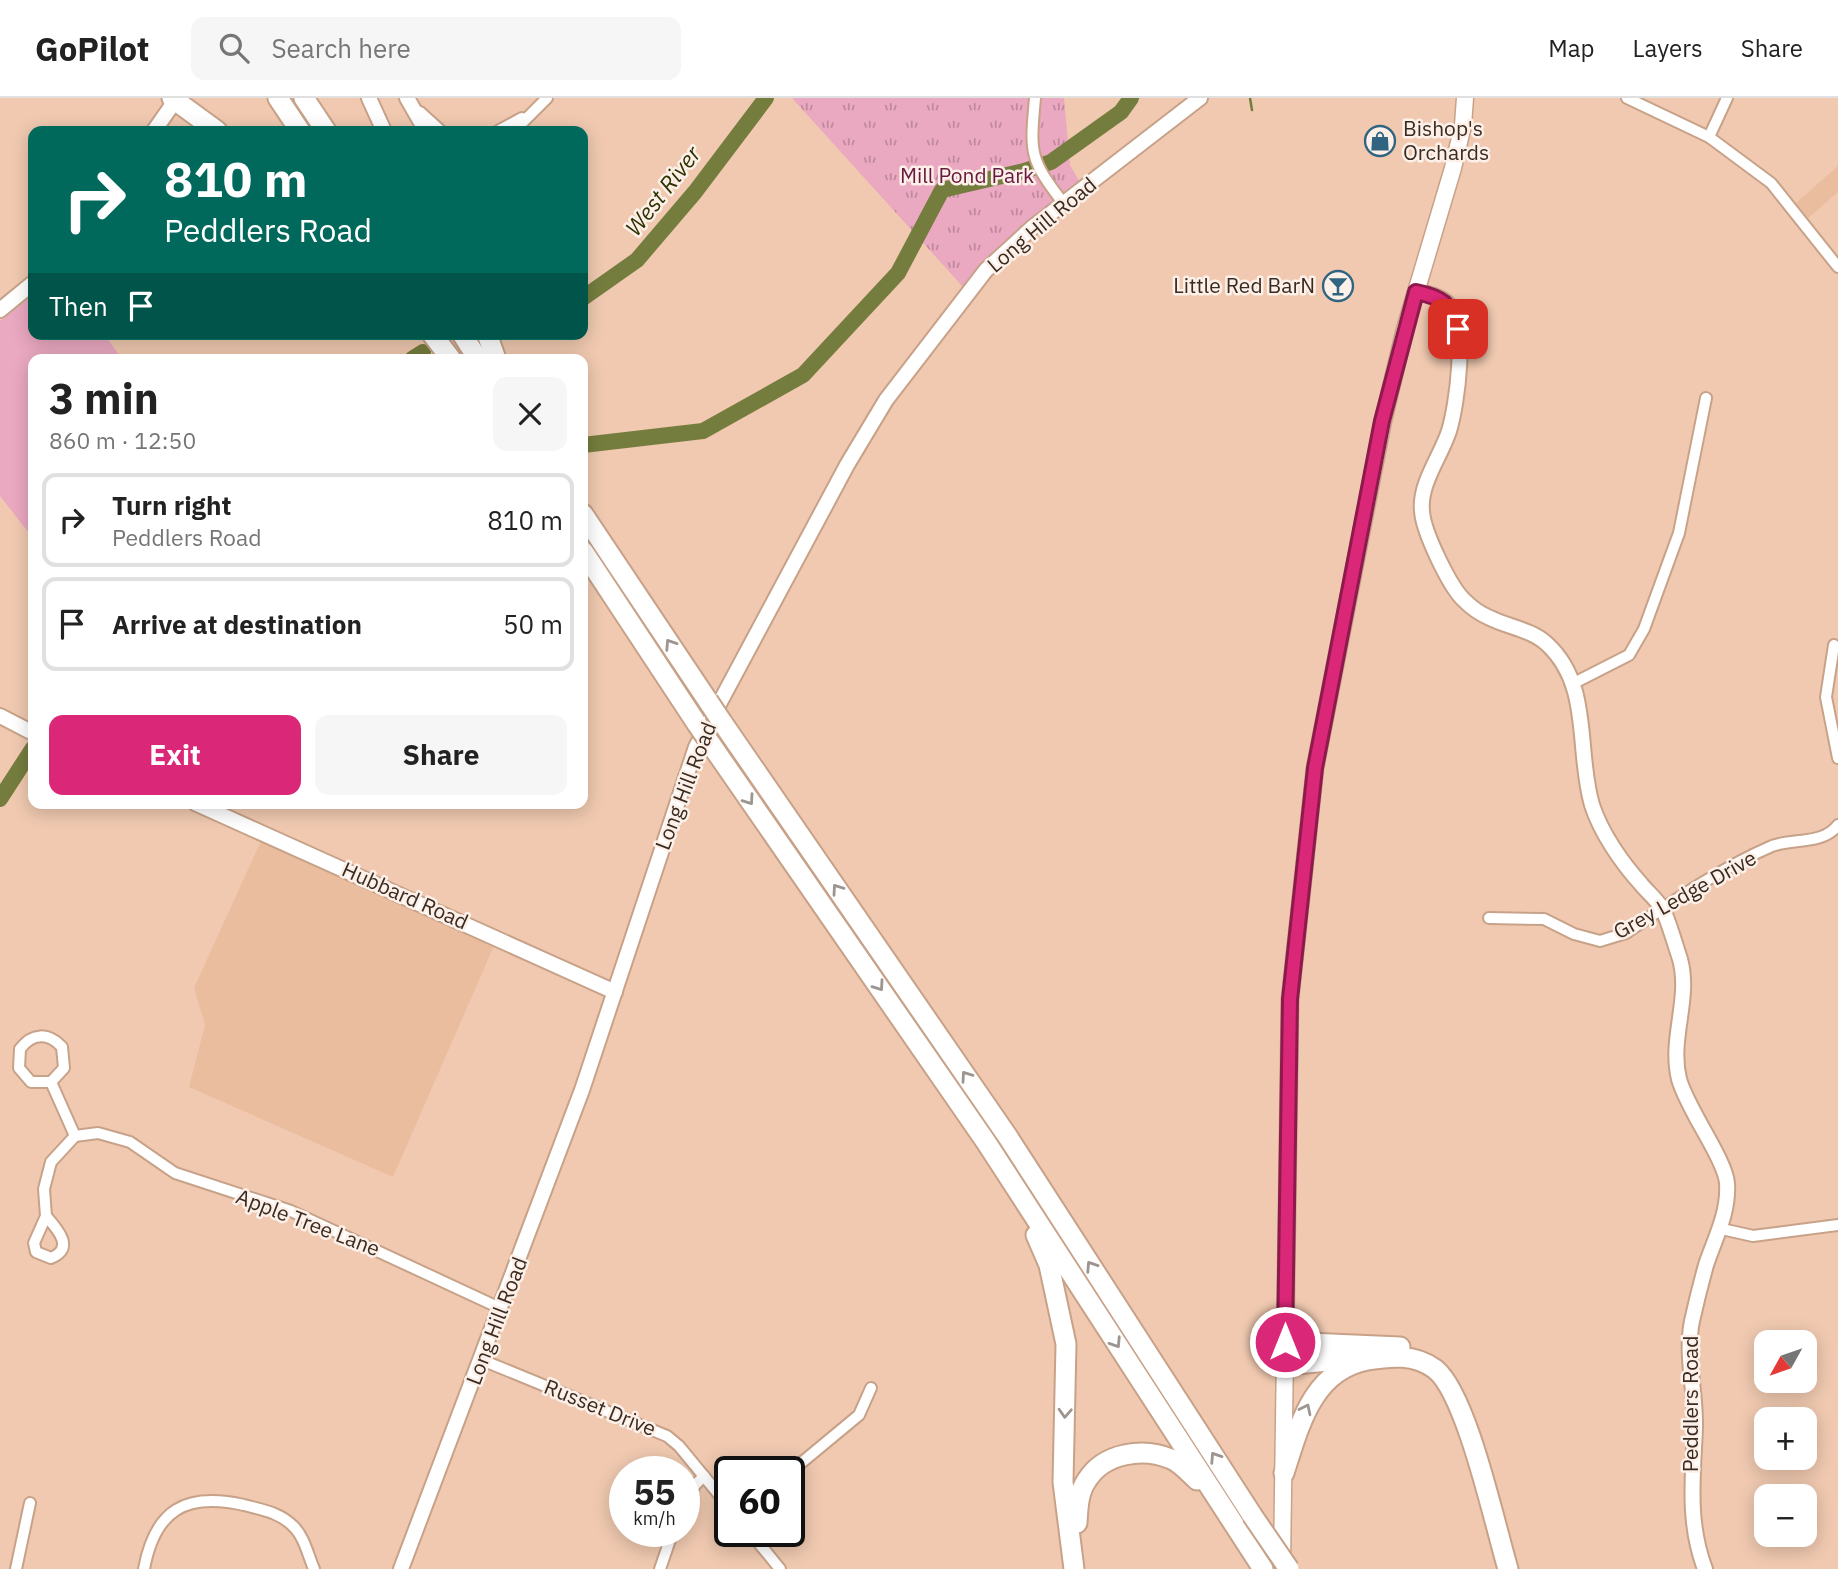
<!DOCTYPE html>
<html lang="en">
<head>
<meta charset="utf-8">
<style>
	:root { --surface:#fff; --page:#f6f6f6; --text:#222; --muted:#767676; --line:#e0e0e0; --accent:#db2777 }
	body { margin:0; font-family:"IBM Plex Sans",sans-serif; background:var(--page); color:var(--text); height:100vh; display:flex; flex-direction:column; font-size:26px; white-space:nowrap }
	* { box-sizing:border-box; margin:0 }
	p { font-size:23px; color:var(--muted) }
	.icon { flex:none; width:38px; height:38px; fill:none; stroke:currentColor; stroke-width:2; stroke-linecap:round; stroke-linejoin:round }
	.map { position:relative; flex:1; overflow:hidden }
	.sheet { position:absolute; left:28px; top:256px; width:560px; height:455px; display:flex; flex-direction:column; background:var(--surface); border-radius:14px; box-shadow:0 4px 18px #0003 }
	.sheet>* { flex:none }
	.top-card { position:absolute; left:28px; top:28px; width:560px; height:214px; border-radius:14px; box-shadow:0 4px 18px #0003; background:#00695c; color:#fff; overflow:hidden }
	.needle { width:46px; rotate:230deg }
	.tools { position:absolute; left:1754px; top:1232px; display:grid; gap:14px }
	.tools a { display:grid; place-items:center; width:63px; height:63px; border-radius:14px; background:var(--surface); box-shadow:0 4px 18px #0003; font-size:35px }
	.speed { position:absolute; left:609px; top:1358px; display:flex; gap:14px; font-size:35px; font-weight:700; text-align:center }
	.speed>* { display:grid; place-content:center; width:91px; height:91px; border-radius:50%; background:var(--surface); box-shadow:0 4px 18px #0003; line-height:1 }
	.speed small { font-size:18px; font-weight:400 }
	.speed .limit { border:4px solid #111; border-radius:10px; background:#fff; color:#111 }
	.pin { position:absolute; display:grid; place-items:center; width:60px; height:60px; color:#fff; margin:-30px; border-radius:14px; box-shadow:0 4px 10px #0006 }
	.me { position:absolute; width:77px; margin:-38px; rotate:0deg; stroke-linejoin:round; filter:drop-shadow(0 0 5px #0008) }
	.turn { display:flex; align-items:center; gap:24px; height:147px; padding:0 21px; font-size:32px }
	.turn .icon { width:91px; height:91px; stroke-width:2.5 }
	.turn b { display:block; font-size:49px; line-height:60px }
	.then { display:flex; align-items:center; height:66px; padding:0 21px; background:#0003; gap:14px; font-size:26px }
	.round { display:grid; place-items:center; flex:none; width:74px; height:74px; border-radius:14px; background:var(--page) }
	.head { display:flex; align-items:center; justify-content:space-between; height:119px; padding:0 21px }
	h1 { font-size:42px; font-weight:700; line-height:52px }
	.primary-button { display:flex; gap:14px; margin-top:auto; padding:14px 21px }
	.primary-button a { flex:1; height:80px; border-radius:14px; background:var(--accent); color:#fff; font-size:28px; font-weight:700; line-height:80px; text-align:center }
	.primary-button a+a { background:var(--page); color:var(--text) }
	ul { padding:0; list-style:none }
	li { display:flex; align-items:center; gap:21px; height:94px; margin:0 14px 10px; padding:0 7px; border:4px solid var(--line); border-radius:14px }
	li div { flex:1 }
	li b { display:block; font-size:26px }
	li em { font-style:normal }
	header { display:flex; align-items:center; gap:42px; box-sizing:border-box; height:98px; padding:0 35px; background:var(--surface); border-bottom:2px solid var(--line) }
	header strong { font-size:33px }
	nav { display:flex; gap:38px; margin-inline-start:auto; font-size:24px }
	.search { width:490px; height:63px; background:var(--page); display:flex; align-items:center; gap:18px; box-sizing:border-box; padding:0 24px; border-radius:14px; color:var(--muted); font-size:26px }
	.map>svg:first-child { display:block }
	.built { fill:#ebbd9f }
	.grass { fill:url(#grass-tufts) }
	.pitch { fill:#eaa8c1 }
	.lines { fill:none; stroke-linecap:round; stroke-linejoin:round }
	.stream { stroke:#757d3e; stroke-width:2.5 }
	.river { stroke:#757d3e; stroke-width:16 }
	.street-casing { stroke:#c7a289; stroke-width:14 }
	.secondary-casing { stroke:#c7a289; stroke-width:18 }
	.primary-casing { stroke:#c7a289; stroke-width:19 }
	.highway-casing { stroke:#c7a289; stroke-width:23 }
	.street { stroke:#fff; stroke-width:10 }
	.secondary { stroke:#fff; stroke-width:14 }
	.primary { stroke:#fff; stroke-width:16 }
	.highway { stroke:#fff; stroke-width:19 }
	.highway-bridge-casing { stroke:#c7a289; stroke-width:23; stroke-linecap:butt }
	.highway-bridge { stroke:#fff; stroke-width:19 }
	.oneway { stroke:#9c9590 }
	.route-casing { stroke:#8e194d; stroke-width:18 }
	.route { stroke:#db2777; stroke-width:12 }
	.labels { text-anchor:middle; stroke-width:5; stroke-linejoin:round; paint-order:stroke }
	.poi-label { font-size:21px; fill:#3a2b21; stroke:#fdf0e8; text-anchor:start }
	.park-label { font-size:21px; fill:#68193f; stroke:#fdf0e8 }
	.street-label { font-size:21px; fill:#3a2b21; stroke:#fdf0e8 }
	.water-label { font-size:23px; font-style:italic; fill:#2e3300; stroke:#fdf0e8 }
</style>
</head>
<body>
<header>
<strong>GoPilot</strong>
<div class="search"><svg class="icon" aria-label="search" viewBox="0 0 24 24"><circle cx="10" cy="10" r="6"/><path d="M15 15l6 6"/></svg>Search here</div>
<nav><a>Map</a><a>Layers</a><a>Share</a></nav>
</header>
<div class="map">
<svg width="1838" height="1471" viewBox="0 0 1838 1471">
	<defs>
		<pattern id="grass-tufts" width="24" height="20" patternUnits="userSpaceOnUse" patternTransform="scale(1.75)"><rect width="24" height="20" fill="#eaa8c1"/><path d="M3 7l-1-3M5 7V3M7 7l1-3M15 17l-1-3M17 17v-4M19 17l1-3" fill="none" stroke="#bf899c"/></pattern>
	</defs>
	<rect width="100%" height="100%" fill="#f0c9b0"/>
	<!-- built -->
	<g class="built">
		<polygon points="1838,68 1838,94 1808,120 1796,105"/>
		<polygon points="261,743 494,848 393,1079 189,989 205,927 194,890"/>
	</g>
	<!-- grass -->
	<polygon class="grass" points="792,0 1064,0 1070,67 1081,86 1017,137 963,189"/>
	<!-- pitch -->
	<polygon class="pitch" points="33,197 33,236 104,236 122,261 33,261 33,440 0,398 0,223"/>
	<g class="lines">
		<!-- stream -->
		<polyline class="stream" points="1250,0 1252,12"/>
		<!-- river -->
		<g class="river">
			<polyline points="583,200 637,162 695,94 766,0"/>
			<polyline points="412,261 423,254"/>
			<polyline points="583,347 703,333 803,277 898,175 942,92 1024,73 1051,64 1121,14 1131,0"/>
			<polyline points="0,701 33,650"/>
		</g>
		<!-- street casing -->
		<g class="street-casing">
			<g id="street">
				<path d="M1035 0C1030 55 1029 61 1064 106"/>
				<polyline points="1627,0 1709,39 1771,85 1838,169"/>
				<polyline points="420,14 441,33"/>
				<polyline points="498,33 522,20"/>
				<polyline points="514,33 547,0"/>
				<polyline points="1709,39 1727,0"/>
				<polyline points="1834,547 1826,599 1838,660"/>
				<polyline points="1574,585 1629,557 1644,531 1679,435 1706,300"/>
				<path d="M1489 820 1544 821 1574 836 1600 843 1626 835C1672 804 1721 770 1772 748 1793 740 1823 747 1838 727"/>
				<path d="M51 984H31L19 970 20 951C32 935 48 934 62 949L64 970 51 984 75 1038 98 1035 130 1044 175 1075 291 1113 502 1211"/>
				<path d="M46 1118C58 1132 75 1150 51 1160L36 1154 34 1145 46 1118 44 1091 51 1064 75 1038"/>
				<polyline points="1722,1131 1753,1138 1838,1127"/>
				<polyline points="482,1262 667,1338 679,1348 730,1410"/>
				<polyline points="789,1375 859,1317 871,1290"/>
				<polyline points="684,1407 695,1387 704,1378"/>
				<polyline points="749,1433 780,1471"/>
				<polyline points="16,1471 30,1405"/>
				<path d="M144 1471C155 1412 185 1394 244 1407 262 1412 279 1414 293 1428 304 1438 308 1457 314 1471"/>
				<polyline points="660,1471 673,1433"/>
			</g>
		</g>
		<!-- secondary casing -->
		<g class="secondary-casing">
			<g id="secondary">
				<polyline points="369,0 384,33"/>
				<polyline points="407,0 426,33"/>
				<polyline points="154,33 177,0"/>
				<path d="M1416 194C1428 196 1440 198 1449 207 1468 228 1457 307 1449 333 1441 358 1419 386 1422 413 1423 433 1450 490 1465 503 1471 509 1481 516 1488 519 1507 529 1531 531 1547 546 1592 587 1576 653 1592 707 1601 735 1622 765 1641 786 1648 795 1659 803 1664 814 1670 828 1675 846 1680 861 1691 901 1669 940 1679 981 1687 1011 1725 1061 1727 1085 1729 1115 1715 1140 1706 1167 1701 1185 1696 1205 1692 1223 1685 1258 1696 1294 1695 1330 1693 1378 1687 1424 1705 1471"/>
				<polyline points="0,212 33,185"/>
				<polyline points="0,618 33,635"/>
				<polyline points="195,705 615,894"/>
				<polyline points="401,1471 582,992 696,649 847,367 886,302 986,172 1033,129 1200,0"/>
			</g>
		</g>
		<!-- primary casing -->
		<g class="primary-casing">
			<polyline id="primary" points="1282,1465 1290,901 1315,670 1383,323 1405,231 1453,70 1463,27 1465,0"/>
		</g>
		<!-- highway casing -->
		<g class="highway-casing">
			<g id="highway">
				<polyline points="172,0 217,33"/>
				<polyline points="278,0 300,33"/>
				<polyline points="304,0 326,33"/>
				<polyline points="432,236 451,261"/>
				<polyline points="462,236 478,261"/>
				<polyline points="487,236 496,261"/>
				<polyline points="583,416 708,603"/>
				<polyline points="583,453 697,626"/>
				<polyline points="722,624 1008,1039 1252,1417"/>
				<polyline points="710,645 986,1044 1263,1471"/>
				<polyline points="1036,1137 1049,1167 1066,1246 1063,1384 1074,1471"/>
				<polyline points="1285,1244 1400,1249"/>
				<polyline points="1285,1267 1360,1260"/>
				<path d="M1284 1375C1299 1329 1312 1272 1368 1262 1391 1258 1415 1256 1435 1271 1467 1296 1495 1428 1508 1471"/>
				<path d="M1077 1425C1078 1410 1078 1395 1087 1382 1104 1355 1143 1349 1171 1361 1181 1365 1189 1375 1197 1382"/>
			</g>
		</g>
		<!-- street -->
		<use href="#street" class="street"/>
		<!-- secondary -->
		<use href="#secondary" class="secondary"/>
		<!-- primary -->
		<use href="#primary" class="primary"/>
		<!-- highway -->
		<use href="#highway" class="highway"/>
		<!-- highway-bridge casing -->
		<g class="highway-bridge-casing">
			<g id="highway-bridge">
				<polyline points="708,603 722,624"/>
				<polyline points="697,626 710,645"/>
				<polyline points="1252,1417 1289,1471"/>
			</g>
		</g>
		<!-- highway-bridge -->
		<use href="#highway-bridge" class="highway-bridge"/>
	</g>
	<!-- one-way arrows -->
	<defs><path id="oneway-chevron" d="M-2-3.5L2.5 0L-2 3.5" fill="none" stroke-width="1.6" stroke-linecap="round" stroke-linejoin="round" transform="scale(1.75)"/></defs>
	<g class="oneway">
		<use href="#oneway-chevron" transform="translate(670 546) rotate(-123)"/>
		<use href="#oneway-chevron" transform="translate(749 702) rotate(55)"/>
		<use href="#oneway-chevron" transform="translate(837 791) rotate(-125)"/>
		<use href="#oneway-chevron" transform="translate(879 888) rotate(55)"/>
		<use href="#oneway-chevron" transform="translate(966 978) rotate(-125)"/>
		<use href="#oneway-chevron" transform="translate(1091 1168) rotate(-123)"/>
		<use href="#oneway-chevron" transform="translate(1116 1245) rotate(57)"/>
		<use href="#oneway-chevron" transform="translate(1306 1311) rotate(-64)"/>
		<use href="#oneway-chevron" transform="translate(1065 1315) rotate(93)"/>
		<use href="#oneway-chevron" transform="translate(1215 1359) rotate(-123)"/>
	</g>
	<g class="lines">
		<!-- route casing -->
		<g class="route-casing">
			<path id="route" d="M1285 1244 1290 901 1315 670 1382 323 1416 194C1441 199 1452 206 1458 231"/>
		</g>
		<!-- route -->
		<use href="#route" class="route"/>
	</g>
	<!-- icons -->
	<defs>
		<g id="shop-ring" transform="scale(1.575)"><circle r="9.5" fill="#fdf0e8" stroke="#306481" stroke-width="1.5"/><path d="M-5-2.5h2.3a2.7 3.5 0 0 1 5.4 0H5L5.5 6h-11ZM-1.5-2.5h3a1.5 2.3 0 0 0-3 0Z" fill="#306481"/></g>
		<g id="bar-ring" transform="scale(1.575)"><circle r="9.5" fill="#fdf0e8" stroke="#306481" stroke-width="1.5"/><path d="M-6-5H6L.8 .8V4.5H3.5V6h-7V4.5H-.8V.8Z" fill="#306481"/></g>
	</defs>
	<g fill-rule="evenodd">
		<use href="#shop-ring" x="1380" y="43"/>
		<use href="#bar-ring" x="1338" y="188"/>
	</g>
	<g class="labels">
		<!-- poi labels -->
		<g class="poi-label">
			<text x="1403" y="38">Bishop's<tspan x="1403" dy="24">Orchards</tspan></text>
			<text x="1315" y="195" text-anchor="end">Little Red BarN</text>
		</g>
		<!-- park labels -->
		<g class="park-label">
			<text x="967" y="85">Mill Pond Park</text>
		</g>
		<!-- street labels -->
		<g class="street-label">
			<text transform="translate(1042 127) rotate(-40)" y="7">Long Hill Road</text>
			<text transform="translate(686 688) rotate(-69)" y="7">Long Hill Road</text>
			<text transform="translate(1685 797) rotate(-29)" y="7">Grey Ledge Drive</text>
			<text transform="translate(405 798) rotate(24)" y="7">Hubbard Road</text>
			<text transform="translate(308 1125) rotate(21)" y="7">Apple Tree Lane</text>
			<text transform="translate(497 1223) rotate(-69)" y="7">Long Hill Road</text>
			<text transform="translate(1691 1306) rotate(-90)" y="7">Peddlers Road</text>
			<text transform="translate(600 1310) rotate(22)" y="7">Russet Drive</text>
		</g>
		<!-- water labels -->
		<g class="water-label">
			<text transform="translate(663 93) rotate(-52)" y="8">West River</text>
		</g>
	</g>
</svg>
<div class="tools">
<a><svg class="needle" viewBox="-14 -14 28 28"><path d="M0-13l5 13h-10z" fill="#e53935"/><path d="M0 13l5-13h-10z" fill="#767676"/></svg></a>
<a>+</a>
<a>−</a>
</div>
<div class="speed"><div>55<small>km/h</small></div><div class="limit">60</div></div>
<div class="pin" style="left:1458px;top:231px;background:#d93025"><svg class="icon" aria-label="arrive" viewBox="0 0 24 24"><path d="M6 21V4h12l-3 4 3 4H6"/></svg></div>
<svg class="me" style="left:1285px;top:1244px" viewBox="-20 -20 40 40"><circle r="17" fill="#db2777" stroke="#fff" stroke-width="3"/><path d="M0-11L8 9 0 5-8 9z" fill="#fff"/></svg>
<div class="top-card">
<div class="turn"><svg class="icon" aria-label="right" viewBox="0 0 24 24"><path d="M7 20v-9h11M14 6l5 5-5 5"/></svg><div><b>810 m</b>Peddlers Road</div></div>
<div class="then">Then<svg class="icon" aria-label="arrive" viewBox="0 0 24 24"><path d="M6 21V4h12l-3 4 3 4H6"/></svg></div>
</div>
<section class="sheet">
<div class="head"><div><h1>3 min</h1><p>860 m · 12:50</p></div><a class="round"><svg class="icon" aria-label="close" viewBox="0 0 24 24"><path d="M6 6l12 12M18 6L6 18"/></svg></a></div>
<ul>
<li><svg class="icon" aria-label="right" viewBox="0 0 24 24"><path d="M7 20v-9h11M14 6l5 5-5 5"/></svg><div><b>Turn right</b><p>Peddlers Road</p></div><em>810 m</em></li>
<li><svg class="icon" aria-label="arrive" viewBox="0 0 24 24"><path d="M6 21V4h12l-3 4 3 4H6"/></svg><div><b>Arrive at destination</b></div><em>50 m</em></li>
</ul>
<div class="primary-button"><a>Exit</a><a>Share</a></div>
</section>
</div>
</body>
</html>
